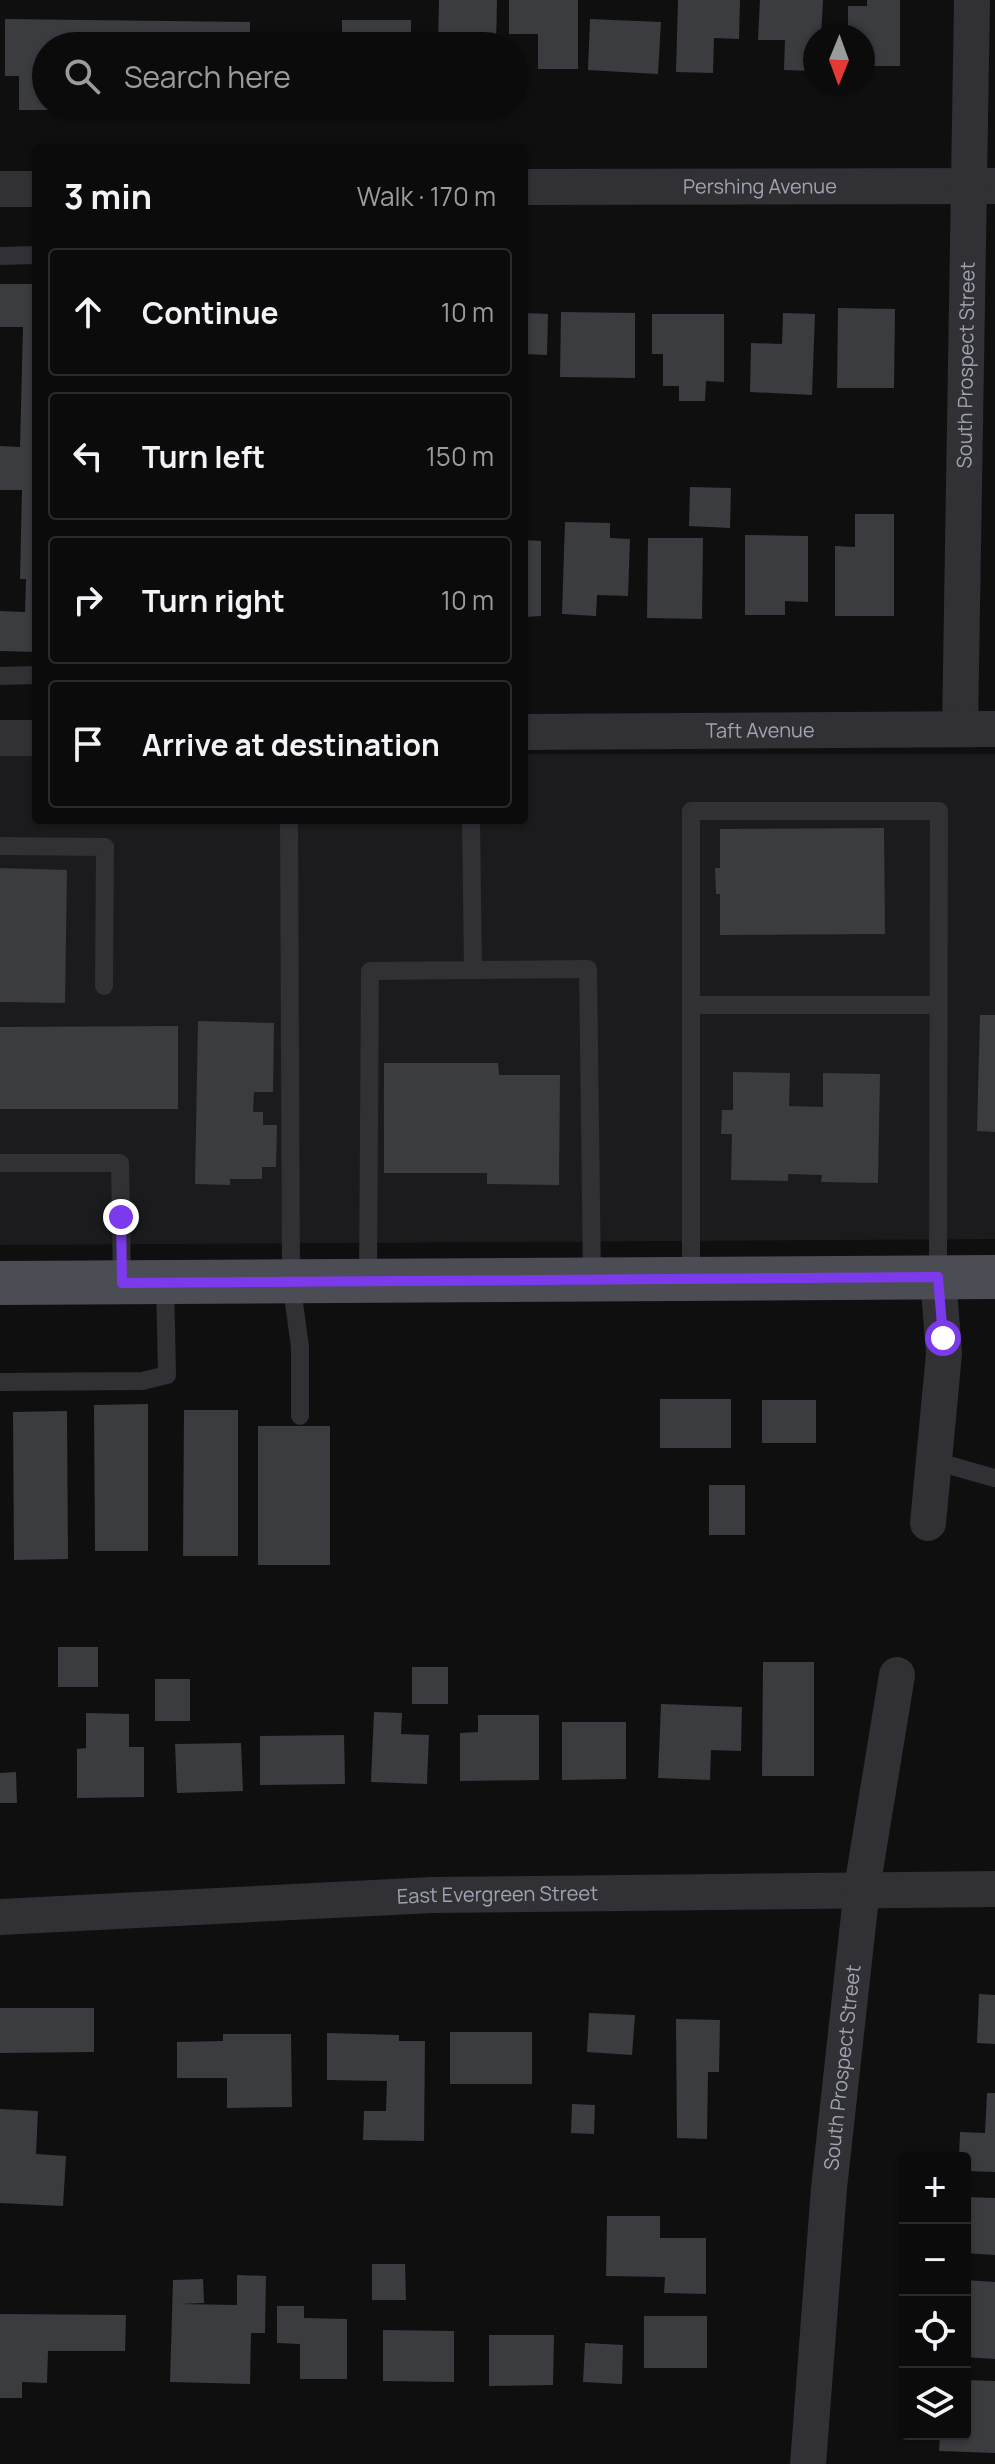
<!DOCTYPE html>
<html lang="en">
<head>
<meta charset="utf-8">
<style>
  body { margin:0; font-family:Manrope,sans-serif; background:#141415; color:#f1f3f6 }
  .controls { position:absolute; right:24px; bottom:24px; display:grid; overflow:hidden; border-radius:8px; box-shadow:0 2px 6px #0004 }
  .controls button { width:72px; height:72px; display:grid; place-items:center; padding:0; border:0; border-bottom:2px solid #2b2b2d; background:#0b0b0c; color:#f1f3f6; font:40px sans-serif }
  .compass { position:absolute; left:803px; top:24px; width:72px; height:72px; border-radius:50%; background:#0b0b0c; box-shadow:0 2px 6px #0004; rotate:181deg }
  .stop { position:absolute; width:24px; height:24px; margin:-18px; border:6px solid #7c3aed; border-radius:50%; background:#fff }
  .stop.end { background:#7c3aed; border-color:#fff; box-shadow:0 2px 8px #0008 }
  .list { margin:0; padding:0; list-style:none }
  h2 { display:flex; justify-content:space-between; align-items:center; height:104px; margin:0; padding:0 32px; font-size:34px }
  h2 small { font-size:26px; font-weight:400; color:#9a9b9d }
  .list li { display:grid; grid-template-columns:52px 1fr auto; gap:24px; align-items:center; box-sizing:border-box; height:128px; margin:0 16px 16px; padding:0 16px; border:2px solid #2b2b2d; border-radius:8px }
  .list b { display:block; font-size:30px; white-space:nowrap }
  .list em { font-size:26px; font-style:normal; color:#9a9b9d }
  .icon { flex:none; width:44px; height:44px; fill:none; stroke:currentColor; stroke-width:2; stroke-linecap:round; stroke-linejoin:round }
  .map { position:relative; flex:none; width:995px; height:2464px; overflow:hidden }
  .search { position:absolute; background:#0b0b0c; box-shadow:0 2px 6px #0004; left:32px; top:32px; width:496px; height:88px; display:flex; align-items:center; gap:20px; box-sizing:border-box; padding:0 28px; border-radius:44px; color:#9a9b9d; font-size:30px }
  .panel { position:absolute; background:#0b0b0c; box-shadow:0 2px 6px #0004; left:32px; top:144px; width:496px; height:680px; border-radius:8px }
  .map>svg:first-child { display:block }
  .built { fill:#1b1b1d }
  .building { fill:#3b3c40 }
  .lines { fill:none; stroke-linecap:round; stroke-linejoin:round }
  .lane { stroke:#303035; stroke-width:18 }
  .street { stroke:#303035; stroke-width:36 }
  .primary { stroke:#4c4d54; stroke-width:44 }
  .route { stroke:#7c3aed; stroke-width:10 }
  .labels { text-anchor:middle; stroke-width:6; stroke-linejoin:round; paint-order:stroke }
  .street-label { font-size:20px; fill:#a0a4b1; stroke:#0a0a0b }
</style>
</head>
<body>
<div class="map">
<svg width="995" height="2464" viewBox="0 0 995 2464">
  <rect width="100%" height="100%" fill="#0f0f10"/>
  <!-- built -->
  <path class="built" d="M524 754H995V1239L0 1245V755H36V820H524Z"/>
  <!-- building -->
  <path class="building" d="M439 0H497L496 46H438Z
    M509 0H578V69H538V34H509Z
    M678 0H740L739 39 714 38 713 73 676 72Z
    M760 0H823L821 36H815V71L784 70 785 40H758Z
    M867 0H900V66H863V36H848V6H867Z
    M5 19 250 22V46H46V106H81V110H19V76H5Z
    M590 19 661 22 658 74 588 70Z
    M342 20H411V46H342Z
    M94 106H159V110L94 109Z
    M0 284H36V652L0 651V611L25 612 26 579H20L22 490H0V446L20 447 23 327H0Z
    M838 308 895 309 894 388H837Z
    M561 312 635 313V378L560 377Z
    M524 313 548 314 547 355 524 354Z
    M783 313 815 314 812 395 750 392 751 343 782 344Z
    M652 314H724V382L706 381 705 401H679V386H663V354H652Z
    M690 487 731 488 730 528 689 526Z
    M855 514H894V616H835V546L855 547Z
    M565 522 610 523V538L630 539 628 596 597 595 596 616 562 614Z
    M745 535 808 536V602L785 601V615H745Z
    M648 538H703L702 619 647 618Z
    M524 540 541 541V616L524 617Z
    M884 828 885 934 720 935V894H716L715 868H720V829Z
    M0 868 67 870 65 1003 0 1002Z
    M980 1015H995V1132L977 1131Z
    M198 1021 274 1023 273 1092H254L253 1112H263V1125H277L276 1167H262V1179H230V1185L195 1184Z
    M178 1026V1109H0V1027Z
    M384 1063H498L499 1075H560L559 1185 487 1184V1173H384Z
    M733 1072 790 1073 789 1106 823 1107V1073L880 1074 878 1183 821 1182 822 1175 788 1174V1181L731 1180 732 1134H721L722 1110H733Z
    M660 1399H731V1448H660Z
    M762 1400H816V1443H762Z
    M148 1404V1551H95L94 1405Z
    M184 1410H238V1556H183Z
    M67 1411 68 1559 14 1560 13 1412Z
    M258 1426H330V1565H258Z
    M709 1485H745V1535H709Z
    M58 1647H98V1687H58Z
    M763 1662H814V1776H762Z
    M412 1667H448V1704H412Z
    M155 1679H190V1721H155Z
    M661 1704 742 1707 741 1751 711 1750 710 1780 658 1778Z
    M374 1712 402 1713 401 1734 429 1735 427 1784 371 1782Z
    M86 1713 129 1714V1747H144V1797L77 1798V1749L86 1748Z
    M478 1715H539V1780L460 1781V1733L478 1732Z
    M562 1722H626V1779L562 1780Z
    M344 1735 345 1784 260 1785V1736Z
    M241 1743 243 1791 177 1793 175 1744Z
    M16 1772 17 1803H0V1773Z
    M979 1994 995 1995V2044L977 2043Z
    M0 2008H94V2052L0 2053Z
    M589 2013 635 2015 632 2055 587 2052Z
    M676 2019 720 2020 719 2072H708L707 2139 677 2138Z
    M450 2032H532V2084H450Z
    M327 2033 399 2035V2041H425L424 2141 363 2140 364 2111H386L387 2081 327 2080Z
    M223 2034H291L292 2107 227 2108V2078H177V2042L223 2041Z
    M987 2093H995V2172L965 2171V2158H959L960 2132 985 2133Z
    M572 2104 595 2105 594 2134 571 2133Z
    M0 2109 38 2111 36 2154 66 2156 63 2206 0 2203Z
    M965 2197 995 2198V2255L965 2253Z
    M607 2216H660V2238H706V2294L664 2293 665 2277 606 2276Z
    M372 2264H405L406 2300H372Z
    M237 2275 266 2276 265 2333H251L250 2384 170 2382 173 2280 203 2279 204 2303 180 2304 237 2305Z
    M965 2280 995 2282V2359L965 2357Z
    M277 2306H304V2318L347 2319V2379H300V2344L277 2343Z
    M0 2314 126 2315 125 2351H48L47 2383 22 2382V2398H0Z
    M644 2316H707V2368H644Z
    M383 2330 454 2331V2382L383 2381Z
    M489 2335H554L553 2385 489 2386Z
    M585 2343 623 2345 622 2384 583 2382Z
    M965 2380 995 2381V2453L939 2451 940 2434H965Z"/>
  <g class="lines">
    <!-- lane -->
    <path class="lane" d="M0 256 36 255
      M0 676 36 675
      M289 820 291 1281 300 1347V1416
      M471 820 473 970 588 969 592 1279
      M0 846 105 847 104 986
      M691 1005H938
      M0 1163H120L122 1283
      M691 1279V811H939L938 1277
      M368 1281 370 971 473 970
      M0 1382 142 1381 167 1375 165 1282
      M934 1461 995 1478"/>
    <!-- street -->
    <g class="street">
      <path id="s1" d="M524 187 995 186"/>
      <path d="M0 189H36"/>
      <path id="s2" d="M960 729 972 0"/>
      <path id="s3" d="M524 732 995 729"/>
      <path d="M0 738H36"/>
      <path d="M928 1523 944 1354 938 1277"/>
      <path id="s4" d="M0 1917 432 1895 995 1889"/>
      <path id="s5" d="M808 2464 829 2188 862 1888 897 1675"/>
    </g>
    <!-- primary -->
    <path class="primary" d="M0 1283 995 1277"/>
  </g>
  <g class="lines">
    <!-- route -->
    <path class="route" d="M121 1217 122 1283 938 1277 943 1338"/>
  </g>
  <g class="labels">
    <!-- street labels -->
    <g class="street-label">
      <text dy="7" stroke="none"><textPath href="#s1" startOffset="236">Pershing Avenue</textPath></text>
      <text dy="7" stroke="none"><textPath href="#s2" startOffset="364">South Prospect Street</textPath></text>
      <text dy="7" stroke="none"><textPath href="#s3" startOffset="236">Taft Avenue</textPath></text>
      <text dy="7" stroke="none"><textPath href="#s4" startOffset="498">East Evergreen Street</textPath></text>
      <text dy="7" stroke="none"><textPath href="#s5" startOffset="398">South Prospect Street</textPath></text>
    </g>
  </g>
</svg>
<div class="controls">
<button>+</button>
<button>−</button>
<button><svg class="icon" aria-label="locate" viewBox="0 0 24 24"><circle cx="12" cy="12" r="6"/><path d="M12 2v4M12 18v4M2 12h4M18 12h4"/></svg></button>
<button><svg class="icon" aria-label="layers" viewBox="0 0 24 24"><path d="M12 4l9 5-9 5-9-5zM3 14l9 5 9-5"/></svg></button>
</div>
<svg class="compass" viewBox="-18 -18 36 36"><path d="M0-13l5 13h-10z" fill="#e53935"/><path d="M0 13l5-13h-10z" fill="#9a9b9d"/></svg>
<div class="stop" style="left:943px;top:1338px"></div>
<div class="stop end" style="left:121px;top:1217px"></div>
<div class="search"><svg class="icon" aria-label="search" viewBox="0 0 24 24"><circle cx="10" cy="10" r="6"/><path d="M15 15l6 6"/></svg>Search here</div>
<section class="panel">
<h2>3 min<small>Walk · 170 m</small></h2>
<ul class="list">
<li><svg class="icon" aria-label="ahead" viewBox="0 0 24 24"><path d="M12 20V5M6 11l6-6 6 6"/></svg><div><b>Continue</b></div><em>10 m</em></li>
<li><svg class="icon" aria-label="left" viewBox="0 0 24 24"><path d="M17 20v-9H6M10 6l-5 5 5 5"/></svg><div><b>Turn left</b></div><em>150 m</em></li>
<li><svg class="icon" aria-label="right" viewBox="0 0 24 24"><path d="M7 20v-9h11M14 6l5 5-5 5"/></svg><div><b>Turn right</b></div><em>10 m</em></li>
<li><svg class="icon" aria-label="arrive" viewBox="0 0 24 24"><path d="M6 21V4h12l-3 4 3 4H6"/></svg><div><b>Arrive at destination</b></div></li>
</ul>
</section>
</div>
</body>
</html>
